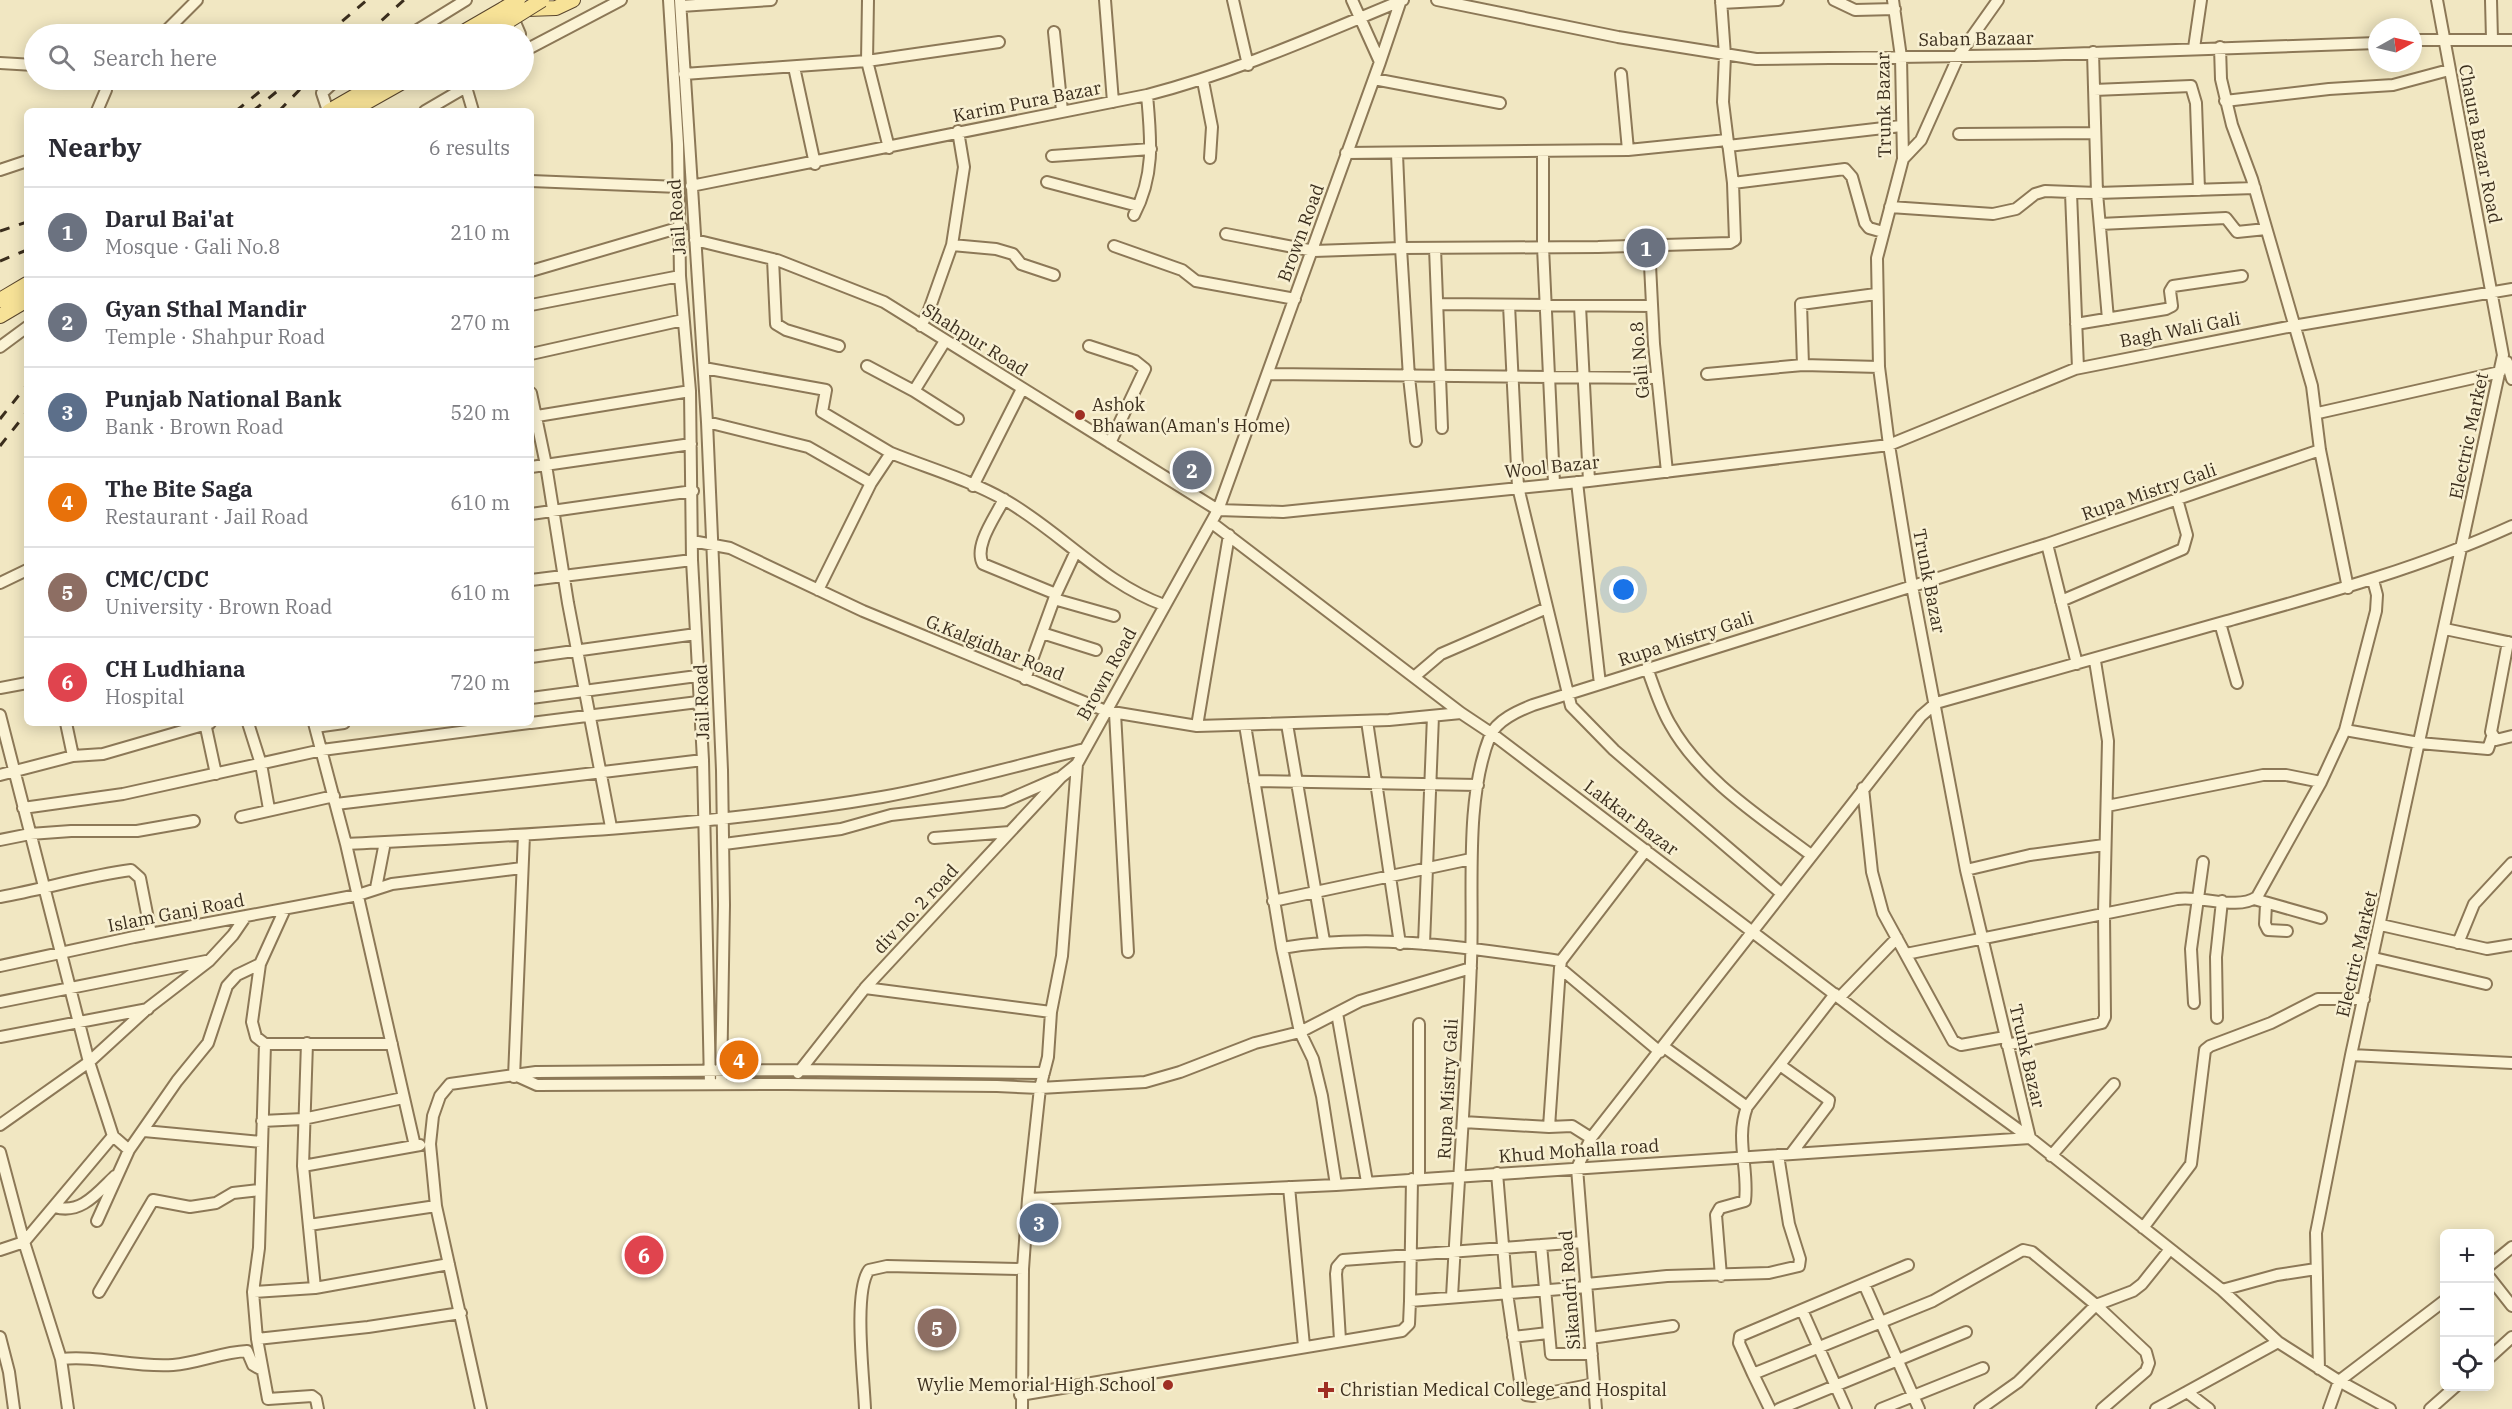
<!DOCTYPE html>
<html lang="en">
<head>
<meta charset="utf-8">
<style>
  body { margin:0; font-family:"IBM Plex Serif",serif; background:#f2f2f3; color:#2b2b33 }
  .controls { position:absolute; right:18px; bottom:18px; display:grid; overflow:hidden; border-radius:9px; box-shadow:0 3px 15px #0003 }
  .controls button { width:54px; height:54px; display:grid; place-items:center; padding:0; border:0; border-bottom:2px solid #e1e1e2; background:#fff; color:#2b2b33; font:30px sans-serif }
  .compass { position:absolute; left:2368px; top:18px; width:54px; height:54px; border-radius:50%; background:#fff; box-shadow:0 3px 15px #0003; rotate:82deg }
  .you { position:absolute; left:1624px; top:590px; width:21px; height:21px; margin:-15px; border:4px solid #fff; border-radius:50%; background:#1a73e8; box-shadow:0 0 0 9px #1a73e833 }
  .badge { display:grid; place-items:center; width:39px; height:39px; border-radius:50%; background:#b45309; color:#fff; font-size:20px; font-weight:700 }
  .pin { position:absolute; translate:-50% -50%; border:3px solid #fff; box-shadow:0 2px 6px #0006 }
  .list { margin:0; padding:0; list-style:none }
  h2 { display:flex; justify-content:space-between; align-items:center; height:78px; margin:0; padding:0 24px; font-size:26px }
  h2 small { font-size:20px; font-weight:400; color:#7c7c81 }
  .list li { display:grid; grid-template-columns:39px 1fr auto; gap:18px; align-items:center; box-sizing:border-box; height:90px; padding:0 24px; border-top:2px solid #e1e1e2 }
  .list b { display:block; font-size:22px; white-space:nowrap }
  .list p { margin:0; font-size:20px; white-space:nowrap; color:#7c7c81 }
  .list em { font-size:20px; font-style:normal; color:#7c7c81 }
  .icon { flex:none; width:33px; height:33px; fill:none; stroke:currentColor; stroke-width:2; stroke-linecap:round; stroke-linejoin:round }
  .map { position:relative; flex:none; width:2512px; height:1409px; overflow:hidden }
  .search { position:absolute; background:#fff; box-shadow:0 3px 15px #0003; left:24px; top:24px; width:510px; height:66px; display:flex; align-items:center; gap:15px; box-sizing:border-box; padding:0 21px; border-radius:33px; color:#7c7c81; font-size:22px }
  .panel { position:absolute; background:#fff; box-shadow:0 3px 15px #0003; left:24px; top:108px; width:510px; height:618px; border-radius:9px }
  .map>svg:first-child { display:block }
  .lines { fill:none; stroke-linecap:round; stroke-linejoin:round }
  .minor-casing { stroke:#8c7857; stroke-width:14 }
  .major-casing { stroke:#59452c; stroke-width:16 }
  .minor { stroke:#fbf3d5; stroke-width:10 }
  .major { stroke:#f7e297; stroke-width:14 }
  .rail { stroke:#3b2e1d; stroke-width:3; stroke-dasharray:10 10; stroke-linecap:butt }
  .major-bridge-casing { stroke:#59452c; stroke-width:16; stroke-linecap:butt }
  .major-bridge { stroke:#f7e297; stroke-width:14 }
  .poi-dot { fill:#9f2e23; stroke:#f8f0d2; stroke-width:2 }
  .labels { text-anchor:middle; stroke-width:5; stroke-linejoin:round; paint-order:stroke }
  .street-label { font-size:18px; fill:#3b2e1d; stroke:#f8f0d2 }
  .poi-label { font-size:18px; fill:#3b2e1d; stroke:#f8f0d2; text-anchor:start }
</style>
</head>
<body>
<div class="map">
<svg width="2512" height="1409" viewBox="0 0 2512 1409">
  <rect width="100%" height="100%" fill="#f1e7c2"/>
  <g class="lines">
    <!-- minor casing -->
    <g class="minor-casing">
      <path id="minor" d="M669 0 678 144 680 276 690 391 692 560 703 760 710 1084
        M680 0 707 422 722 770 724 905 721 1084
        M868 0 867 61 889 148
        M1105 0 1113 102
        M1233 0 1248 65
        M1437 0 1618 37 1756 59 2035 55 2377 43
        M1834 0 1855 10 1895 9
        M1893 0 1901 57 1903 159 1877 258 1879 367 1889 445 1912 586 1966 870 2030 1138
        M2491 0 2492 39
        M1721 3 1778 0
        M681 6 771 0
        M510 11 520 34
        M1054 32 1062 111
        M163 34 197 0
        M411 34 466 0
        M2413 40H2512
        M2220 47 2221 79 2232 125 2252 179 2312 386 2320 450 2348 588
        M2194 48 2201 0
        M524 51 621 0
        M2093 52 2097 193 2108 319
        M1380 62 1401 0
        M0 63 34 65
        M794 67 815 164
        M684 74 867 61 999 42
        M1621 74 1628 150
        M1374 79 1500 103
        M1203 81 1212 127 1210 158
        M466 87 473 111
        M2094 90 2191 86 2196 103 2199 190
        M2225 101 2329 89 2393 85 2449 70
        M97 111 106 90 105 80
        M328 111 322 93 336 80
        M425 111 478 80
        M1959 134 2095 133
        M1728 146 1901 126
        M1543 152V247L1554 483
        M1346 153 1628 150 1727 140
        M1052 156 1151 149
        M1903 159 1921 140 1959 55 1998 0
        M0 170 27 161
        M531 181 679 187
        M1047 182 1138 206
        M1733 183 1845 169 1852 177 1865 223 1869 228 1883 232
        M691 186 1147 95C1236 72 1318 35 1403 0
        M2071 193 2078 368
        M1890 207 1993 214 2016 209 2035 194 2045 191 2097 193 2255 188
        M1134 215C1155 175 1151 139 1147 95
        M2100 224 2226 218 2237 232 2266 229
        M1226 234 1314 251 1401 248 1397 154
        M695 240 777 260 884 302 1218 510 1283 512 1589 481 1889 445 2075 369 2293 326 2512 289
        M952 245 964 167 958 131
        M1649 245 1654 344 1667 472
        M1114 246 1182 270 1196 281 1295 299
        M1435 248 1442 428
        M773 259 776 324 786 330 839 346
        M531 271 681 227
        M1438 304 1652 306
        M531 305 680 276
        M1509 305 1518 487 1571 706 1614 750 1782 894
        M1580 306 1589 481
        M2076 324 2166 309 2172 306 2170 291 2173 286 2242 276
        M921 326 929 310 952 245 996 249 1013 254 1021 264 1054 275
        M945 341 914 391 958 419
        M1089 346 1135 361 1145 369 1110 443
        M0 347 27 327
        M531 354 683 320
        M2507 362 2512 379
        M1803 365 1801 304 1876 294
        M867 366 914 391
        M704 368 826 390 822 412 891 453 871 483
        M1269 374 1657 378
        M1707 374 1803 365 1879 367
        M531 393 546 465 568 603 611 827
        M2318 413 2500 372
        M531 417 690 391
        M707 422 808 447 871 483 818 590
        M1416 441 1409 377 1401 248 1598 247 1730 243 1735 240 1733 183 1723 102 1725 55 1721 0
        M891 453C928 468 970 480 1005 500 1061 532 1103 583 1164 605
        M531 467 691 444
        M1577 482 1600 684
        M973 486 1022 389
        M1004 499C996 516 973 546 983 564L1056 594
        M531 514 693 491
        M1212 523 1461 713 1491 733 1888 1035 2030 1138 2222 1290 2278 1342 2339 1381 2390 1409
        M692 541 730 548 863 611 1106 711 1197 726 1389 720 1461 713
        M2047 544 2077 664
        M531 580 692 560
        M0 583 27 570
        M1054 599 1114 616
        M2061 601 2183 549 2187 535 2177 499
        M2220 623 2237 683
        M2445 629 2512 643
        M1042 633 1096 650
        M2508 642 2491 732 2496 740 2512 736
        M531 657 696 634
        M1647 668C1654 687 1660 707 1670 724 1701 780 1762 818 1811 855
        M1414 677 1441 654 1547 608
        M1025 679 1056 594 1076 551
        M0 688 27 683
        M531 698 697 676
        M1115 713 1128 952
        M0 715 89 1062 113 1136 129 1150 177 1081 208 1043 227 986 237 975 260 964
        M1367 721 1400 944
        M66 723 73 756
        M205 723 216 774
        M248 723 261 764 269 809
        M314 723 346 844
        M531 723 698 702
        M1287 724 1324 941
        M1245 725 1282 948 1300 1032 1313 1059 1322 1096 1336 1185
        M1197 726 1229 535
        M315 727 344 723
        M2345 730 2419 743 2488 749 2492 737
        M0 775 73 756 103 754 210 723
        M1254 781 1478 785
        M1863 788 1872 872 1883 913 1953 1041 1961 1045 2005 1037
        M336 804 703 760
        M2107 806 2263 775H2286L2321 782
        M23 808 123 794 322 750 529 723
        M241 817 334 796
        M934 838 1010 832
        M0 840 30 834 71 831H137L194 821
        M724 844 841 829 891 815 1003 802 1058 778
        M1966 870 2030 855 2104 845
        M376 888 385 842
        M0 897C44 889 86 876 131 870L140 878 151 934
        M2254 899 2321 918
        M1273 901 1471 859
        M2266 904 2265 924 2268 930 2287 931
        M285 909 260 964 252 1022 256 1037 265 1044H392
        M2381 925 2487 949 2512 945
        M2458 943 2474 904 2512 863
        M1424 944 1433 716
        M1282 948C1374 932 1470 948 1561 961
        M1906 954 2177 899C2202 895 2236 911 2257 897L2321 782 2345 730 2376 611 2377 595 2373 580
        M2374 958 2486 984
        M0 966 134 937 358 895 392 884 522 868
        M1560 968 1561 961 1646 850
        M865 988 1051 1012
        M1840 997 1897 938
        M0 1002 206 961
        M2194 1003 2191 949 2203 862
        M1337 1013 1367 1182
        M2217 1018 2216 957 2222 901
        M1419 1024V1178
        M0 1037 148 1009
        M307 1043 303 1166 315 1288 449 1264
        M265 1044 259 1248 253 1292 257 1339 268 1399 312 1396 316 1399 318 1409
        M2007 1045 2102 1023 2105 1017 2104 913 2108 741 2095 661
        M1664 1047 1747 1107
        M2351 1055 2512 1063
        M1780 1065 1829 1100 1828 1105 1791 1154
        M798 1073 865 988 1061 777 1077 764
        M517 1076 537 1085 787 1084 997 1086 1040 1088 1145 1082 1180 1072 1255 1043 1300 1032 1360 1001 1471 968
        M514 1077 524 835
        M262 1121 303 1119 403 1098
        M1463 1122 1549 1127
        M0 1125 89 1062 148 1008 209 961 233 935 246 916
        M144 1131 261 1142
        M1591 1138 1572 1126 1549 1127 1560 968 1660 1052
        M415 1146 346 844C525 835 705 827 882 797 951 785 1018 765 1085 749
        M0 1152 24 1242 61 1359 68 1409
        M2051 1156 2114 1084
        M303 1166 420 1145
        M1497 1173 1507 1293 1521 1388 1526 1395 1533 1396 1594 1384
        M1289 1187 1304 1346
        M1028 1199 1336 1185 2030 1138
        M55 1207C81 1215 98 1192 115 1176
        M97 1221 129 1150
        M309 1225 436 1206
        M2143 1228 2191 1164 2205 1050 2210 1046 2271 1023 2318 999H2364
        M1541 1245 1551 1354H1592
        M0 1250 24 1242 113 1136
        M2490 1265 2512 1247
        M1721 1276 1716 1215 1720 1208 1745 1201C1749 1169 1735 1139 1747 1107L1835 994
        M2490 1278 2512 1306
        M1587 1284 1667 1276 1769 1273 1799 1266 1800 1259 1789 1224 1778 1155
        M1864 1284 1919 1409
        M2222 1290 2277 1275 2316 1269
        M99 1292 153 1200 190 1207 216 1203 233 1193 259 1190
        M253 1292 315 1288
        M1452 1297C1458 1185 1467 1074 1471 962 1474 892 1464 801 1490 736 1497 720 1518 711 1533 705L2047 544 2320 450
        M1410 1301 1412 1179
        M1802 1310 1846 1409
        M0 1337 9 1372 14 1409
        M1513 1337 1548 1333
        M1591 1338 1673 1326
        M257 1339 368 1327 461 1313
        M1340 1340 1336 1274 1337 1267 1343 1260 1582 1242
        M2490 1357 2512 1337
        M61 1359C98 1355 135 1368 173 1365 198 1363 222 1352 247 1351L253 1365 262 1370
        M2319 1369 2316 1233 2351 1055 2503 355 2437 0
        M1753 1374 1739 1343 1740 1336 1908 1265
        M2187 1392 2209 1409
        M1020 1395 1402 1331 1409 1324 1410 1301 1587 1287
        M481 1409 436 1206 430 1144 433 1116 440 1096 450 1084 536 1072 800 1070 1044 1073
        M865 1409C864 1379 853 1292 869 1270L887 1266 1023 1269
        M1022 1409 1023 1269 1028 1199 1040 1088 1048 1057 1051 1012 1062 956 1077 764 1218 510 1380 62 1352 0
        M1596 1409 1577 1168 1591 1138 1921 716 1936 703C2033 676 2130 649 2227 621 2324 594 2420 568 2512 526
        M1770 1409 1753 1374 1933 1301 2023 1250 2032 1252 2096 1305 2146 1352 2149 1363 2146 1371 2102 1409
        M1779 1409 1966 1332
        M1881 1409 1983 1368
        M1980 1409 2018 1382 2096 1305 2133 1291 2142 1284 2170 1249
        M2156 1409 2278 1342
        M2329 1409 2339 1381 2444 1301
        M2430 1409 2456 1386"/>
    </g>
    <!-- major casing -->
    <g class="major-casing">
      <path id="major" d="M527 9 556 8 573 0
        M460 34 505 8
        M484 34 510 20
        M329 111 383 80
        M351 111 406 80
        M0 300 27 284
        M0 316 27 300"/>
    </g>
    <!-- minor -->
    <use href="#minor" class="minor"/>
    <!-- major -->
    <use href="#major" class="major"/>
    <!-- rail -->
    <path class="rail" d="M327 34 367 0
      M367 34 404 0
      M236 111 274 80
      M253 111 291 80
      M279 111 309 80
      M0 231 27 222
      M0 261 27 250
      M0 419 27 385
      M0 446 27 412"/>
    <!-- major-bridge casing -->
    <g class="major-bridge-casing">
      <path id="major-bridge" d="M505 8 518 0
        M510 20 542 0"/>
    </g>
    <!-- major-bridge -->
    <use href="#major-bridge" class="major-bridge"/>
  </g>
  <!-- markers -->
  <g class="poi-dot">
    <circle cx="1080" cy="415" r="6"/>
    <circle cx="1168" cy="1385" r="6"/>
    <path d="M1323 1381h6v6h6v6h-6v6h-6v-6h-6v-6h6z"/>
  </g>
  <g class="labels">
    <!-- street labels -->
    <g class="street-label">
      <text transform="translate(1976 39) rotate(-1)" y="6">Saban Bazaar</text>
      <text transform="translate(1027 102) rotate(-11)" y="6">Karim Pura Bazar</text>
      <text transform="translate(1884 105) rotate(-91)" y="6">Trunk Bazar</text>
      <text transform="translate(2480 144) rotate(79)" y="6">Chaura Bazar Road</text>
      <text transform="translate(677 217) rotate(-94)" y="6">Jail Road</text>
      <text transform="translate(1301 233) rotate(-70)" y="6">Brown Road</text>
      <text transform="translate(2180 330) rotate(-11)" y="6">Bagh Wali Gali</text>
      <text transform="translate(975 340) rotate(32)" y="6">Shahpur Road</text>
      <text transform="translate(1640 360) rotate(-95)" y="6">Gali No.8</text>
      <text transform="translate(2469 436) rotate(-78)" y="6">Electric Market</text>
      <text transform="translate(1552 467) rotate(-6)" y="6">Wool Bazar</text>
      <text transform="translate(2149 492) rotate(-19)" y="6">Rupa Mistry Gali</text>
      <text transform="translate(1929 581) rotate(79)" y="6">Trunk Bazar</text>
      <text transform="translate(1686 639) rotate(-18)" y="6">Rupa Mistry Gali</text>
      <text transform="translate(995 648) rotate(22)" y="6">G.Kalgidhar Road</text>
      <text transform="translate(1107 674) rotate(-61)" y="6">Brown Road</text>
      <text transform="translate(702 702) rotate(-92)" y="6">Jail Road</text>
      <text transform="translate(1631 818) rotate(37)" y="6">Lakkar Bazar</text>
      <text transform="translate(916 909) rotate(-47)" y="6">div no. 2 road</text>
      <text transform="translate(176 913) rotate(-11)" y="6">Islam Ganj Road</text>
      <text transform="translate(2357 954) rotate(-77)" y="6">Electric Market</text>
      <text transform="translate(2027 1056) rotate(77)" y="6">Trunk Bazar</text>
      <text transform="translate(1448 1089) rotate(-87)" y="6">Rupa Mistry Gali</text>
      <text transform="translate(1579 1151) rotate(-4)" y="6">Khud Mohalla road</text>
      <text transform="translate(1570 1290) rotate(-94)" y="6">Sikandri Road</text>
    </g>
    <!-- poi labels -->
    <g class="poi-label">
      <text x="1092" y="411">Ashok<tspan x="1092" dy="21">Bhawan(Aman's Home)</tspan></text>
      <text x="1156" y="1391" text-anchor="end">Wylie Memorial High School</text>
      <text x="1340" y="1396">Christian Medical College and Hospital</text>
    </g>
  </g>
</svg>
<div class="controls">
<button>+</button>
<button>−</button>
<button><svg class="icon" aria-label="locate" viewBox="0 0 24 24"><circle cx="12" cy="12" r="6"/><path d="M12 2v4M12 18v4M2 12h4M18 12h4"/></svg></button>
</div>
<svg class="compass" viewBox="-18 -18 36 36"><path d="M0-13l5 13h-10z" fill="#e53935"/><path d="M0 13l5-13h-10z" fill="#7c7c81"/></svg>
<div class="you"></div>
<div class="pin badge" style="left:1646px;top:248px;background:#6b7280">1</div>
<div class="pin badge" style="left:1192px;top:470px;background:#6b7280">2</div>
<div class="pin badge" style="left:1039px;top:1223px;background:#5c6f8a">3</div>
<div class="pin badge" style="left:739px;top:1060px;background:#e8710a">4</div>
<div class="pin badge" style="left:937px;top:1328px;background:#8d6e63">5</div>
<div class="pin badge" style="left:644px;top:1255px;background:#e0444e">6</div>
<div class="search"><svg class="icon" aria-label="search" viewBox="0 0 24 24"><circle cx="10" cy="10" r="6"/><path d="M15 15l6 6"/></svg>Search here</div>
<section class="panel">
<h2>Nearby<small>6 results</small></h2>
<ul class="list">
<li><span class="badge" style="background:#6b7280">1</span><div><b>Darul Bai'at</b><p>Mosque · Gali No.8</p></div><em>210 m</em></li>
<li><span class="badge" style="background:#6b7280">2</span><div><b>Gyan Sthal Mandir</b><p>Temple · Shahpur Road</p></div><em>270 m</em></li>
<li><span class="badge" style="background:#5c6f8a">3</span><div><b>Punjab National Bank</b><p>Bank · Brown Road</p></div><em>520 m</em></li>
<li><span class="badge" style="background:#e8710a">4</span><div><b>The Bite Saga</b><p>Restaurant · Jail Road</p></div><em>610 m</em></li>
<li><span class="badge" style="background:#8d6e63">5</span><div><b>CMC/CDC</b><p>University · Brown Road</p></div><em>610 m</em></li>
<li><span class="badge" style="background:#e0444e">6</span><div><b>CH Ludhiana</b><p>Hospital</p></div><em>720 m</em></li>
</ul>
</section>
</div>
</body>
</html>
